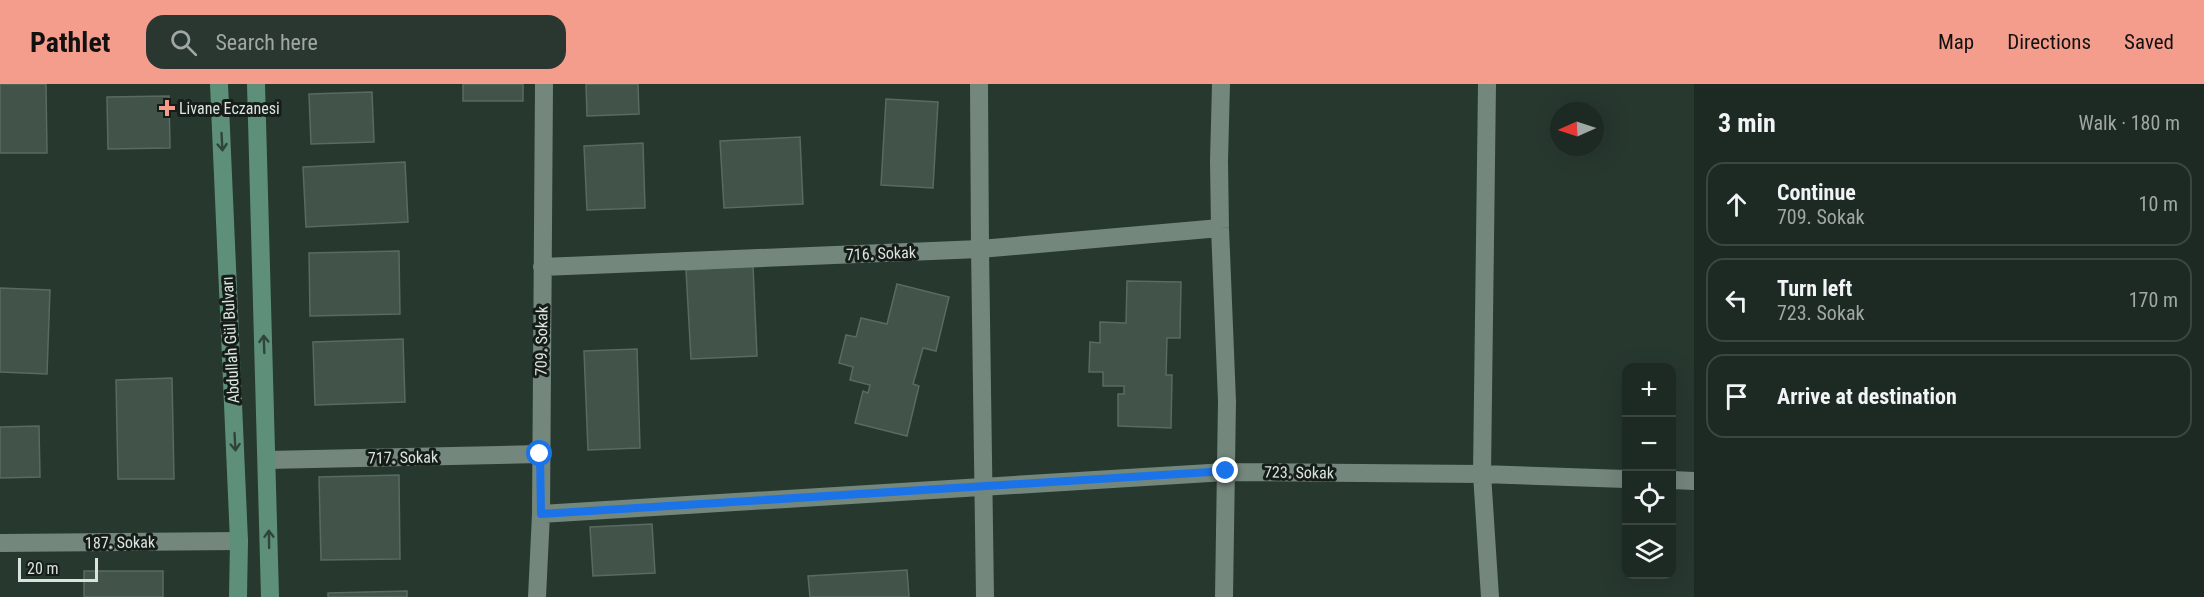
<!DOCTYPE html>
<html lang="en">
<head>
<meta charset="utf-8">
<style>
  body { margin:0; font-family:"Roboto Condensed",sans-serif; background:#2a3630; color:#f1f3f6 }
  .controls { position:absolute; right:18px; bottom:18px; display:grid; overflow:hidden; border-radius:12px; box-shadow:0 6px 24px #0002 }
  .controls button { width:54px; height:54px; display:grid; place-items:center; padding:0; border:0; border-bottom:2px solid #3b4641; background:#1d2a23; color:#f1f3f6; font:30px sans-serif }
  .compass { position:absolute; left:1550px; top:18px; width:54px; height:54px; border-radius:50%; background:#1d2a23; box-shadow:0 6px 24px #0002; rotate:267deg }
  .scale { position:absolute; left:18px; bottom:15px; width:80px; box-sizing:border-box; padding-left:6px; border:3px solid #dae4de; border-top:0; font-size:16px; line-height:21px; white-space:nowrap; color:#dae4de; -webkit-text-stroke:4px #161d19; paint-order:stroke }
  .stop { position:absolute; width:18px; height:18px; margin:-14px; border:4px solid #1a73e8; border-radius:50%; background:#fff }
  .stop.end { background:#1a73e8; border-color:#fff; box-shadow:0 2px 6px #0008 }
  .list { margin:0; padding:0; list-style:none }
  h2 { display:flex; justify-content:space-between; align-items:center; height:78px; margin:0; padding:0 24px; font-size:26px }
  h2 small { font-size:20px; font-weight:400; color:#a0a7a6 }
  .list li { display:grid; grid-template-columns:39px 1fr auto; gap:18px; align-items:center; box-sizing:border-box; height:84px; margin:0 12px 12px; padding:0 12px; border:2px solid #3b4641; border-radius:18px }
  .list b { display:block; font-size:22px; white-space:nowrap }
  .list p { margin:0; font-size:20px; white-space:nowrap; color:#a0a7a6 }
  .list em { font-size:20px; font-style:normal; color:#a0a7a6 }
  .icon { flex:none; width:33px; height:33px; fill:none; stroke:currentColor; stroke-width:2; stroke-linecap:round; stroke-linejoin:round }
  .map { position:relative; flex:none; width:1694px; height:513px; overflow:hidden }
  header { display:flex; align-items:center; gap:36px; box-sizing:border-box; height:84px; padding:0 30px; background:#f49d8d; color:#111 }
  header strong { font-size:28px }
  nav { display:flex; gap:33px; margin-inline-start:auto; font-size:21px }
  .search { width:420px; height:54px; background:#2a3630; display:flex; align-items:center; gap:15px; box-sizing:border-box; padding:0 21px; border-radius:18px; color:#a0a7a6; font-size:22px }
  main { display:flex }
  aside { flex:1; background:#1d2a23 }
  .map>svg:first-child { display:block }
  .building { fill:#425349; stroke:#596b60; stroke-width:1.5 }
  .lines { fill:none; stroke-linecap:round; stroke-linejoin:round }
  .minor { stroke:#74877c; stroke-width:18 }
  .tertiary { stroke:#74877c; stroke-width:18 }
  .secondary { stroke:#5e9079; stroke-width:18 }
  .oneway { stroke:#2f453b }
  .route { stroke:#1a73e8; stroke-width:8 }
  .poi-dot { fill:#f49d8d; stroke:#161d19; stroke-width:2 }
  .labels { text-anchor:middle; stroke-width:6; stroke-linejoin:round; paint-order:stroke }
  .poi-label { font-size:16px; fill:#dae4de; stroke:#161d19; text-anchor:start }
  .street-label { font-size:16px; fill:#dae4de; stroke:#161d19 }
</style>
</head>
<body>
<header>
<strong>Pathlet</strong>
<div class="search"><svg class="icon" aria-label="search" viewBox="0 0 24 24"><circle cx="10" cy="10" r="6"/><path d="M15 15l6 6"/></svg>Search here</div>
<nav><a>Map</a><a>Directions</a><a>Saved</a></nav>
</header>
<main>
<div class="map">
<svg width="1694" height="513" viewBox="0 0 1694 513">
  <rect width="100%" height="100%" fill="#27382f"/>
  <!-- building -->
  <path class="building" d="M0 0H46L47 69H0Z
    M463 0H523V17H463Z
    M586 0H638L639 30 587 32Z
    M372 8 374 58 311 60 309 10Z
    M169 12 170 64 108 65 107 13Z
    M886 15 938 18 933 104 881 101Z
    M800 53 803 120 724 124 720 57Z
    M643 59 645 124 587 126 584 62Z
    M405 78 408 138 306 143 303 83Z
    M399 167 400 230 310 232 309 169Z
    M753 182 757 272 691 275 686 186Z
    M1127 197 1181 198 1180 254H1167L1166 291H1172L1171 344 1118 342V310H1124V302H1103V288H1089L1090 258 1100 259V238L1126 239Z
    M897 200 949 213 936 267 923 264 913 300 919 302 907 352 855 339 863 307 868 309 870 301 850 296 853 283 839 279 846 251 856 253 861 234 887 240Z
    M0 204 50 206 47 290 0 288Z
    M403 255 405 318 315 321 313 258Z
    M637 265 640 364 588 366 584 267Z
    M172 294 174 395H118L116 296Z
    M39 342 40 393 0 394V343Z
    M399 391 400 475 321 476 319 393Z
    M652 440 655 489 593 492 590 443Z
    M907 486 909 513H810L808 492Z
    M84 487H163V513H84Z
    M407 507V513H328V509Z"/>
  <g class="lines">
    <!-- minor -->
    <path class="minor" d="M1221 0 1219 77 1220 144 1227 317 1224 513
      M1487 0 1482 390 1490 513
      M542 183 980 165 1220 144
      M267 376 540 370
      M1672 396 1694 397
      M541 430 1226 388 1482 390 1626 395
      M0 459 239 457
      M537 513 541 430 544 0"/>
    <!-- tertiary -->
    <path class="tertiary" d="M979 0 980 165 985 513"/>
    <!-- secondary -->
    <path class="secondary" d="M219 0 239 457 238 513
      M256 0 270 513"/>
  </g>
  <!-- one-way arrows -->
  <defs><path id="oneway-shaft" d="M-6 0H5M1.5-3L5.5 0L1.5 3" fill="none" stroke-width="1.6" stroke-linecap="round" stroke-linejoin="round" transform="scale(1.5)"/></defs>
  <g class="oneway">
    <use href="#oneway-shaft" transform="translate(222 58) rotate(87)"/>
    <use href="#oneway-shaft" transform="translate(264 260) rotate(-92)"/>
    <use href="#oneway-shaft" transform="translate(235 358) rotate(87)"/>
    <use href="#oneway-shaft" transform="translate(269 455) rotate(-91)"/>
  </g>
  <g class="lines">
    <!-- route -->
    <path class="route" d="M540 370 541 430 1226 387"/>
  </g>
  <!-- markers -->
  <path class="poi-dot" d="M164 15h6v6h6v6h-6v6h-6v-6h-6v-6h6z"/>
  <g class="labels">
    <!-- poi labels -->
    <g class="poi-label">
      <text x="179" y="30">Livane Eczanesi</text>
    </g>
    <!-- street labels -->
    <g class="street-label">
      <text transform="translate(881 169) rotate(-2)" y="6">716. Sokak</text>
      <text transform="translate(230 256) rotate(-93)" y="6">Abdullah Gül Bulvarı</text>
      <text transform="translate(541 257) rotate(-89)" y="6">709. Sokak</text>
      <text transform="translate(403 373) rotate(-1)" y="6">717. Sokak</text>
      <text transform="translate(1299 388) rotate(1)" y="6">723. Sokak</text>
      <text transform="translate(120 458) rotate(-1)" y="6">187. Sokak</text>
    </g>
  </g>
</svg>
<div class="controls">
<button>+</button>
<button>−</button>
<button><svg class="icon" aria-label="locate" viewBox="0 0 24 24"><circle cx="12" cy="12" r="6"/><path d="M12 2v4M12 18v4M2 12h4M18 12h4"/></svg></button>
<button><svg class="icon" aria-label="layers" viewBox="0 0 24 24"><path d="M12 4l9 5-9 5-9-5zM3 14l9 5 9-5"/></svg></button>
</div>
<svg class="compass" viewBox="-18 -18 36 36"><path d="M0-13l5 13h-10z" fill="#e53935"/><path d="M0 13l5-13h-10z" fill="#a0a7a6"/></svg>
<div class="scale">20 m</div>
<div class="stop" style="left:540px;top:370px"></div>
<div class="stop end" style="left:1226px;top:387px"></div>
</div>
<aside>
<h2>3 min<small>Walk · 180 m</small></h2>
<ul class="list">
<li><svg class="icon" aria-label="ahead" viewBox="0 0 24 24"><path d="M12 20V5M6 11l6-6 6 6"/></svg><div><b>Continue</b><p>709. Sokak</p></div><em>10 m</em></li>
<li><svg class="icon" aria-label="left" viewBox="0 0 24 24"><path d="M17 20v-9H6M10 6l-5 5 5 5"/></svg><div><b>Turn left</b><p>723. Sokak</p></div><em>170 m</em></li>
<li><svg class="icon" aria-label="arrive" viewBox="0 0 24 24"><path d="M6 21V4h12l-3 4 3 4H6"/></svg><div><b>Arrive at destination</b></div></li>
</ul>
</aside>
</main>
</body>
</html>
